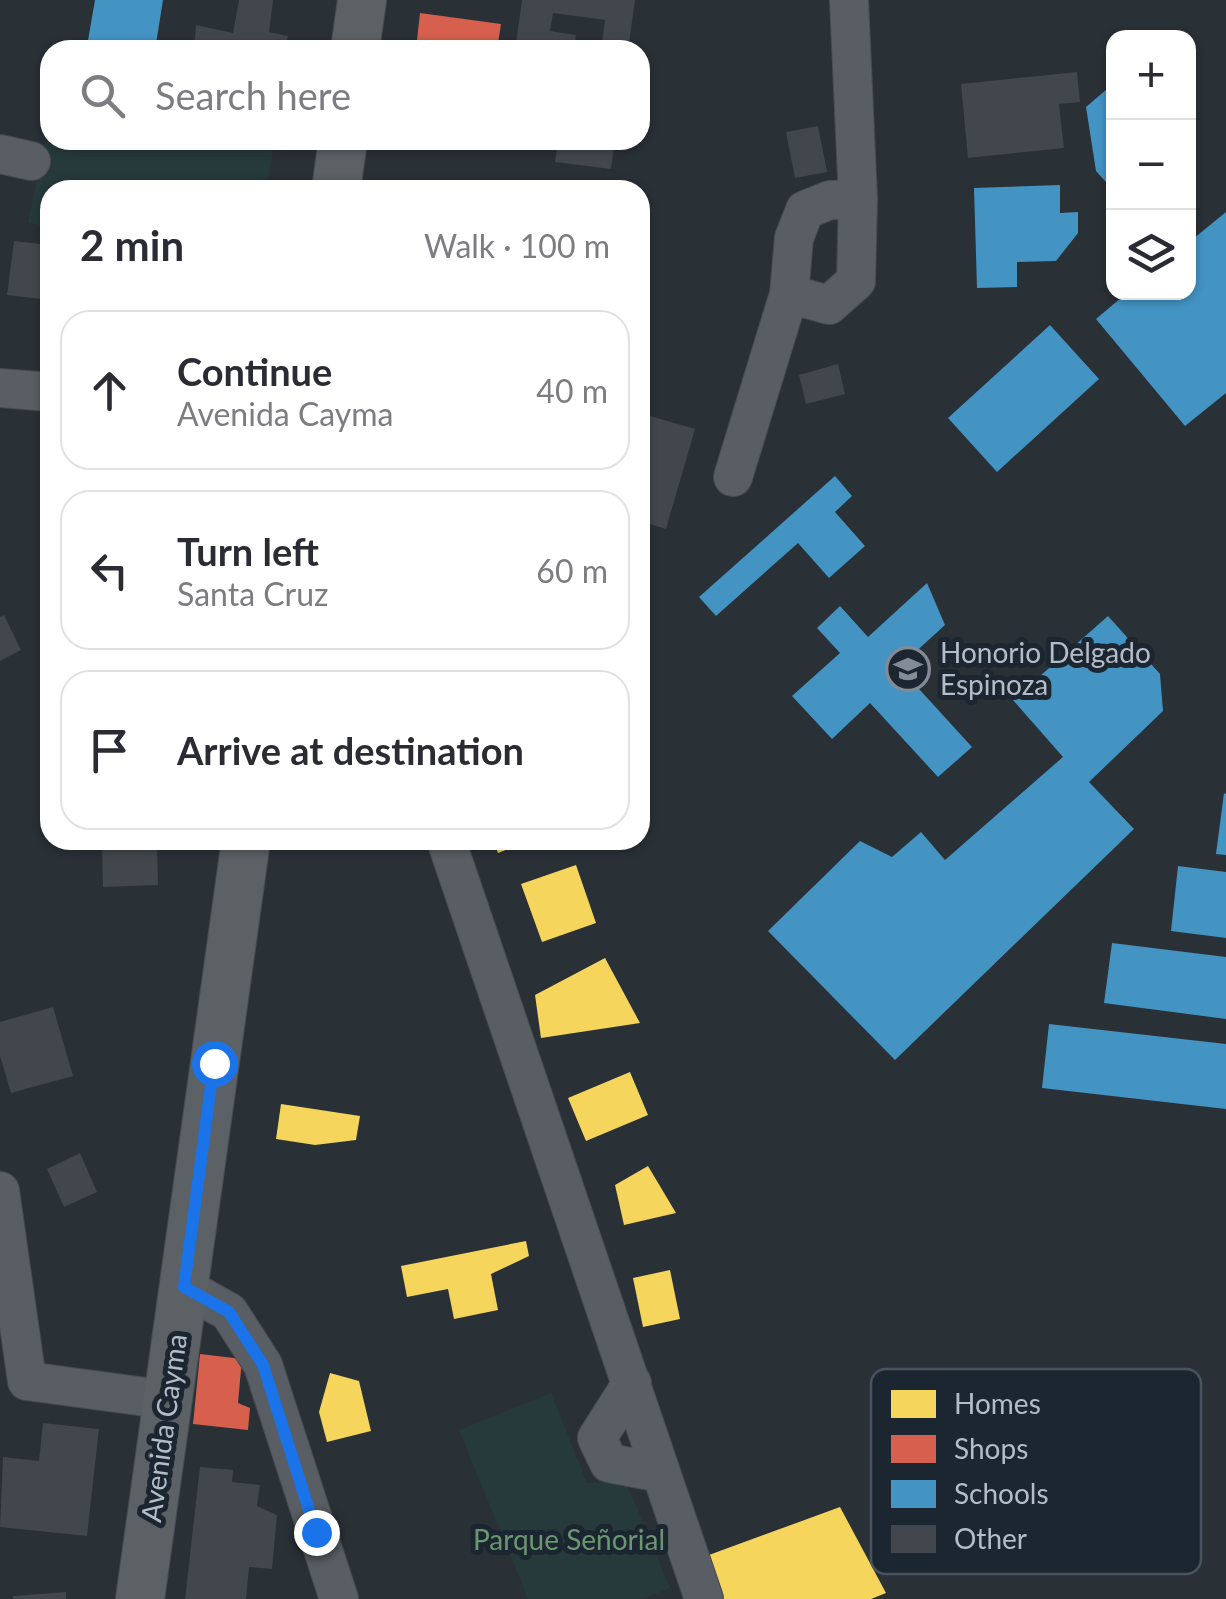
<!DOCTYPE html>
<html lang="en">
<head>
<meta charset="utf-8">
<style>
  body { margin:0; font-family:Lato,sans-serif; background:#f7f7f7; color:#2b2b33 }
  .controls { position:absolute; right:30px; top:30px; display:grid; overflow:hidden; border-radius:20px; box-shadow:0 2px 8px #0004 }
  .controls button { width:90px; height:90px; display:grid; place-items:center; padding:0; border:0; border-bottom:2px solid #e1e1e2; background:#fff; color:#2b2b33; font:50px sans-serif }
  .stop { position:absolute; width:30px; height:30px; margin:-22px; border:8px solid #1a73e8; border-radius:50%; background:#fff }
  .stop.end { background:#1a73e8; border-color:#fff; box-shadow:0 2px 10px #0008 }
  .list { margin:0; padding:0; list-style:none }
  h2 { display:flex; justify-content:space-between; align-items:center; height:130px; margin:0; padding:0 40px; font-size:42px }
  h2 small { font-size:32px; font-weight:400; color:#7c7c81 }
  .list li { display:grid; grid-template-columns:65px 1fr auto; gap:30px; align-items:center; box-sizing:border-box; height:160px; margin:0 20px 20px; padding:0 20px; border:2px solid #e1e1e2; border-radius:30px }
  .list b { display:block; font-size:38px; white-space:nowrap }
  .list p { margin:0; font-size:32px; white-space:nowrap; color:#7c7c81 }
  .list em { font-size:32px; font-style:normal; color:#7c7c81 }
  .icon { flex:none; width:55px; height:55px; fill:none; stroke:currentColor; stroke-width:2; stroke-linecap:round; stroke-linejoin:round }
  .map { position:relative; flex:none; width:1226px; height:1599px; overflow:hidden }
  .search { position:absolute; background:#fff; box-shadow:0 2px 8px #0004; left:40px; top:40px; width:610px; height:110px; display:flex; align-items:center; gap:25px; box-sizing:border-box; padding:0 35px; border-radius:30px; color:#7c7c81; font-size:38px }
  .panel { position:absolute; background:#fff; box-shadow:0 2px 8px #0004; left:40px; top:180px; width:610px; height:670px; border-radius:30px }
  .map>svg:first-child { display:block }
  .green { fill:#263a3b }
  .homes { fill:#f6d55c }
  .shops { fill:#d6604d }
  .schools { fill:#4393c3 }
  .building { fill:#41474c }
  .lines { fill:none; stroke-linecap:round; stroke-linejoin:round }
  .minor-casing { stroke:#474c50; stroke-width:40 }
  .major-casing { stroke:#474c52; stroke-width:50 }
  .minor { stroke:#585e63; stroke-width:38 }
  .major { stroke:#5b6165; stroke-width:48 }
  .route { stroke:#1a73e8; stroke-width:12 }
  .labels { text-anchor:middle; stroke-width:10; stroke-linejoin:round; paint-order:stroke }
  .poi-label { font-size:28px; fill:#b3bcc7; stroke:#1c2630; text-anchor:start }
  .street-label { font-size:28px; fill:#b3bcc7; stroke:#1c2630 }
  .park-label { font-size:28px; fill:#6a9771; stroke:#1c2630 }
  .key { fill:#1c2630; stroke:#49535d; stroke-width:2.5 }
  .key-label { font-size:28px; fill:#b3bcc7 }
</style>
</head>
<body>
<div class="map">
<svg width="1226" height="1599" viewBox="0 0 1226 1599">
  <rect width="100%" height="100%" fill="#293036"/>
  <!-- green -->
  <path class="green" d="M50 113V140H275L266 190H50V227L28 223Z
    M551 1393 587 1483 626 1482 670 1588 643 1599H528L459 1430Z"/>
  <!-- homes -->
  <path class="homes" d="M493 840H531L498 853Z
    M576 865 596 923 542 942 521 884Z
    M605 958 640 1023 541 1038 535 995Z
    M630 1072 648 1115 586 1141 568 1098Z
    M281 1104 360 1116 356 1140 315 1145 276 1139Z
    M648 1166 676 1213 624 1225 615 1185Z
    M526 1241 529 1256 491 1274 498 1310 454 1319 448 1289 407 1297 401 1266Z
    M670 1270 680 1319 643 1327 633 1278Z
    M330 1373 359 1381 371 1431 327 1442 319 1412Z
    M840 1507 886 1593 871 1599H710L698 1559Z"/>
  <!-- shops -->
  <path class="shops" d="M420 13 501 24 497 50 417 40Z
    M200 1354 242 1359 238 1403 250 1408 248 1430 193 1424Z"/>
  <!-- schools -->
  <path class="schools" d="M95 0H163L155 50 87 46Z
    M1114 83V191L1096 171 1086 107Z
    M1060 185V213L1078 212V233L1056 261 1017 262V287L977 288 974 188Z
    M1226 212V393L1185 426 1096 319 1128 292H1188V243Z
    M1050 325 1099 379 997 472 948 418Z
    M835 476 852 496 835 512 865 546 829 578 798 543 716 616 699 597Z
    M927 583 945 625 899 667 972 747 938 777 870 703 832 739 792 696 840 653 817 628 840 606 868 637Z
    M1108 616 1160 674 1163 711 1089 782 1134 829 895 1060 768 931 860 841 892 857 921 832 945 860 1063 757 1013 700Z
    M1224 793 1226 794V855L1216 854Z
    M1178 866 1226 872V938L1171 931Z
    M1112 943 1226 957V1019L1104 1003Z
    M1049 1024 1226 1044V1109L1042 1088Z"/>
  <!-- building -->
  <path class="building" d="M239 0H273L269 32 288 36 284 50H194L196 25 233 33Z
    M522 0H635L628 50H601L605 20 553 13 550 31 576 35 574 50H515Z
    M1077 72 1080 102 1059 104 1064 148 968 158 961 84Z
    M818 126 827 172 795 178 786 132Z
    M558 140H615L611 169 555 162Z
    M14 241 50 245V300L7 295Z
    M838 364 845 394 806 404 799 375Z
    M640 413 695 429 666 529 640 521Z
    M4 615 21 650 0 661V617Z
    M157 844 158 885 103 887 102 845Z
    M53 1007 73 1076 11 1093 0 1056V1022Z
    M80 1153 97 1192 64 1207 47 1169Z
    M43 1423 99 1429 87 1536 0 1527 3 1457 39 1461Z
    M200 1467 233 1470 232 1482 260 1485 257 1506 277 1515 272 1569 249 1567 246 1599H185Z
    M66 1592V1599H13V1596Z"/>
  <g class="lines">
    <!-- minor casing -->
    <g class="minor-casing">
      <path id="minor" d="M0 154 31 161
        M789 294 829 305 856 281 858 199 849 0
        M0 388 50 392
        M733 477 789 294 794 238 805 210 830 200 858 199
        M446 840 704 1599
        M0 1191 27 1381 168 1400
        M184 1287 229 1312 263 1365 339 1599
        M632 1383 597 1438 609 1463 661 1473"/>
    </g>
    <!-- major casing -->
    <g class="major-casing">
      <path id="major" d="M355 50 362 0
        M336 190 343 140
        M140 1599 246 840"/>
    </g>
    <!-- minor -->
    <use href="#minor" class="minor"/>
    <!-- major -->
    <use href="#major" class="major"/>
  </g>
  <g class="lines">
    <!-- route -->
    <path class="route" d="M214 1063 184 1287 229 1312 263 1365 316 1532"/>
  </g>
  <!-- icons -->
  <defs>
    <g id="university-ring" transform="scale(2.25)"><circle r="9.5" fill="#1c2630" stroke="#838b94" stroke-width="1.5"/><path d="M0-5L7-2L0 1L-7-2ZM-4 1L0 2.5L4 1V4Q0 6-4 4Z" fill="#838b94"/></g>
  </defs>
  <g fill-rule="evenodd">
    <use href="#university-ring" x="908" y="669"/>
  </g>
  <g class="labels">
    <!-- poi labels -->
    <g class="poi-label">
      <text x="940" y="663">Honorio Delgado<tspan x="940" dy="32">Espinoza</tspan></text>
    </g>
    <!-- street labels -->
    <g class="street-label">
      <text transform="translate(164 1428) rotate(-82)" y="10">Avenida Cayma</text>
    </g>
    <!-- park labels -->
    <g class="park-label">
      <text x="569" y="1550">Parque Señorial</text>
    </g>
  </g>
  <!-- legend -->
  <rect x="871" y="1369" width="330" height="205" rx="15" class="key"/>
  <rect x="891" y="1390" width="45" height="28" fill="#f6d55c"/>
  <rect x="891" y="1435" width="45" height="28" fill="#d6604d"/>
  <rect x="891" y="1480" width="45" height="28" fill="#4393c3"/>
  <rect x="891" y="1525" width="45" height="28" fill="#41474c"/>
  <g class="key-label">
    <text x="954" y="1414">Homes</text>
    <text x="954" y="1459">Shops</text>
    <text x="954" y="1504">Schools</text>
    <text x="954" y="1549">Other</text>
  </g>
</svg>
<div class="controls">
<button>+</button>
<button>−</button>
<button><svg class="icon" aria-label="layers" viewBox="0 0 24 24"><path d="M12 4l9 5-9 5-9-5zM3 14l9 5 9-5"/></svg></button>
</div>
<div class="stop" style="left:214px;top:1063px"></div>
<div class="stop end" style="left:316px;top:1532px"></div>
<div class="search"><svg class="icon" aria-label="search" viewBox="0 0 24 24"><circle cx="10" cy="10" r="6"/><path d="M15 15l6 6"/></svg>Search here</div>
<section class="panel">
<h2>2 min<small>Walk · 100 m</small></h2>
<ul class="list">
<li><svg class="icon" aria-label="ahead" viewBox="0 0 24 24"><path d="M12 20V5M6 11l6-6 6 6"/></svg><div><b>Continue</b><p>Avenida Cayma</p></div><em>40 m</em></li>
<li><svg class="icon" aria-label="left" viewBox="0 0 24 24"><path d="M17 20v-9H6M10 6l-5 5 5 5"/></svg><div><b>Turn left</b><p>Santa Cruz</p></div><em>60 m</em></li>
<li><svg class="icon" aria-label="arrive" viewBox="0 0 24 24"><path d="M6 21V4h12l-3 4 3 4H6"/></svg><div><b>Arrive at destination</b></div></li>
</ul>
</section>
</div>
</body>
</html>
